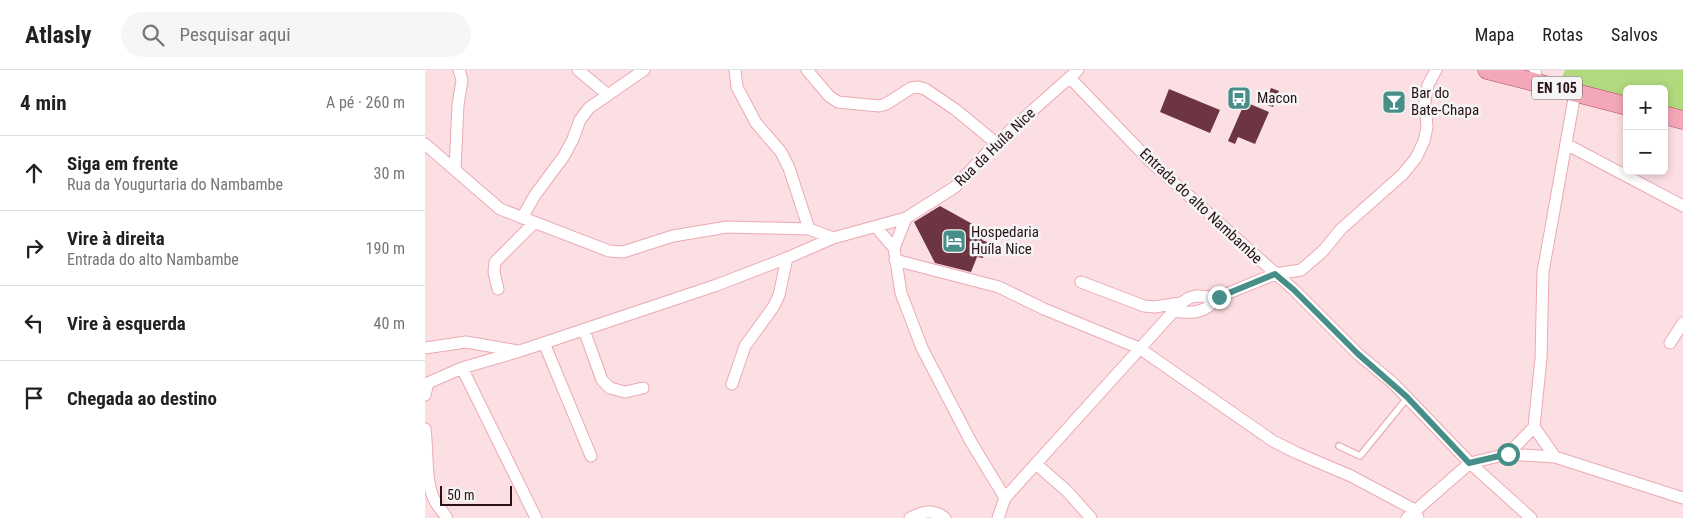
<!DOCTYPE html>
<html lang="pt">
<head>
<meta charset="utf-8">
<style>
  body { margin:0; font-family:"Roboto Condensed",sans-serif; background:#f6f6f6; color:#222 }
  .controls { position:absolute; right:15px; top:15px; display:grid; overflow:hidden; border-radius:8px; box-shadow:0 2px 8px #0003 }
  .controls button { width:45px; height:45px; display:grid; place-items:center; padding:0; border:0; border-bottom:1px solid #e0e0e0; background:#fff; color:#222; font:25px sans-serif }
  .scale { position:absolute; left:15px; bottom:12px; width:72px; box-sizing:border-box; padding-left:5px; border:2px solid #2a1217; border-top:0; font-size:14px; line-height:18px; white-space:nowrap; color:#2a1217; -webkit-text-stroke:4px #f5f5f5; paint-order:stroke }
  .stop { position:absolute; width:15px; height:15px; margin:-11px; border:4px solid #478e88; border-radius:50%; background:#fff }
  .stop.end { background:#478e88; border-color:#fff; box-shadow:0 1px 5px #0008 }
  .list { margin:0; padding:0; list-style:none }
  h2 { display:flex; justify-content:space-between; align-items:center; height:65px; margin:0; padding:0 20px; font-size:21px }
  h2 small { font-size:16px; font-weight:400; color:#767676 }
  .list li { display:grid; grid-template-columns:32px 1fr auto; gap:15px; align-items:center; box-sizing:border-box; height:75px; padding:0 20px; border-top:1px solid #e0e0e0 }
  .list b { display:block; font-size:19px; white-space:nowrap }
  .list p { margin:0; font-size:16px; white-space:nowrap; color:#767676 }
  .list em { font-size:16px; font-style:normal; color:#767676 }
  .icon { flex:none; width:28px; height:28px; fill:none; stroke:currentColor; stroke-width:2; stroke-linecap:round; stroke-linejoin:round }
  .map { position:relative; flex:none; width:1258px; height:448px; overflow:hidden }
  header { display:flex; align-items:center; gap:30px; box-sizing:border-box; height:70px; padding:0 25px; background:#fff; border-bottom:1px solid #e0e0e0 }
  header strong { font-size:24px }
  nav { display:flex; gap:28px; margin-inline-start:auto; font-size:18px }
  .search { width:350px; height:45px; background:#f6f6f6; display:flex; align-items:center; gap:12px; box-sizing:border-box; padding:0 18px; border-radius:28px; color:#767676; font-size:19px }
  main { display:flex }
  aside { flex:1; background:#fff }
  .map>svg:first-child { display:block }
  .green { fill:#b1d97e }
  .building { fill:#6d3541 }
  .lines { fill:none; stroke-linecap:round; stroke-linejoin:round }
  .service-casing { stroke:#eba9b4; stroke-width:8 }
  .minor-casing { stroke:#eba9b4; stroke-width:13 }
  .primary-casing { stroke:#a94c61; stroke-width:19 }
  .service { stroke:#fff; stroke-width:5.5 }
  .minor { stroke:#fff; stroke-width:11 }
  .primary { stroke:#f4a7b8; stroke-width:18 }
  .route { stroke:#478e88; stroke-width:6 }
  .labels { text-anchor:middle; stroke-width:5; stroke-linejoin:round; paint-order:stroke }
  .shield { fill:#f5f5f5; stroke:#67565a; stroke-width:1 }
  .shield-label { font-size:14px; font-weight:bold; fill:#2a1217 }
  .poi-label { font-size:15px; fill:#2a1217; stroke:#f5f5f5; text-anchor:start }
  .street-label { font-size:15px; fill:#2a1217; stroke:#f5f5f5 }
</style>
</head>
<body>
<header>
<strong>Atlasly</strong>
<div class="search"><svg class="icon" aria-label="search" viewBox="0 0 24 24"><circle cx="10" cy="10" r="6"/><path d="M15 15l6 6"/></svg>Pesquisar aqui</div>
<nav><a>Mapa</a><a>Rotas</a><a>Salvos</a></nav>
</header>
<main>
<aside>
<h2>4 min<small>A pé · 260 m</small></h2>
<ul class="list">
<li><svg class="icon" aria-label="ahead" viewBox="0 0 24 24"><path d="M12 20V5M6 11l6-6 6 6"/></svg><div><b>Siga em frente</b><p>Rua da Yougurtaria do Nambambe</p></div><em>30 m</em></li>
<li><svg class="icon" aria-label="right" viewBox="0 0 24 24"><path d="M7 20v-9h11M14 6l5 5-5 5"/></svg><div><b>Vire à direita</b><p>Entrada do alto Nambambe</p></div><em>190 m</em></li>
<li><svg class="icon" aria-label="left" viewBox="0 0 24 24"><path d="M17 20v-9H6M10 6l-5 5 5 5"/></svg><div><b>Vire à esquerda</b></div><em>40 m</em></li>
<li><svg class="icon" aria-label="arrive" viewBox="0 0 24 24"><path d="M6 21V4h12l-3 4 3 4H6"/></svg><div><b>Chegada ao destino</b></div></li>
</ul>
</aside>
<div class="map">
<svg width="1258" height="448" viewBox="0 0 1258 448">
  <rect width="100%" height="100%" fill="#fcdfe3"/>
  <!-- green -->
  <path class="green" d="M1140 0H1258V43L1239 38V19H1202V29L1135 12Z"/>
  <!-- building -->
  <path class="building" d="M846 18 854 21 848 37 840 34Z
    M744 19 795 40 785 63 735 42Z
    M820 32 844 42 830 74 813 67 810 74 803 71Z
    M515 136 560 161 557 170 562 172 558 188 552 187 546 202 510 193 489 152Z"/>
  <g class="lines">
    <!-- service casing -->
    <g class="service-casing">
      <path id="service" d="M914 376 935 386 983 327"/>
    </g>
    <!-- minor casing -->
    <g class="minor-casing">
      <path id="minor" d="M153 0 182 24
        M310 0 312 17 331 53 356 82 364 98 384 159
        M382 0 404 26 413 32 454 36 461 34 486 18 493 17 500 19 531 40 571 73
        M1110 0 1112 13
        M645 8 725 91 869 220 933 284 968 313 1045 393 1106 448
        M0 74 75 139 184 181 198 182 248 166 302 157 384 159 408 168
        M1141 74 1258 136
        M30 100 33 35 37 10 34 0
        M97 148 110 125 139 86 148 69 155 50 164 38 219 0
        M481 148 469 178 476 223 497 278 546 372 580 428
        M451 157 469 178
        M470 190 574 217 619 239 714 278 848 371 872 383 926 406 990 440 993 448
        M656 212 719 236 729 237 756 233
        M73 219 69 202 70 192 109 153
        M749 241C769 244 780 243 794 227
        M159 260 177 310 185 318 200 322 218 318
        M119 273 166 386
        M1245 273 1258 253
        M0 278 41 272 93 281
        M37 298 111 448
        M307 314 320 276 349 236 354 225 362 188
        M0 325 3 313 37 298 95 281 292 215 362 188 408 168 481 148 530 117 571 73 653 0
        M1109 357 1130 387
        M0 359C3 379 0 412 9 429 12 436 18 442 22 448
        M1083 384 1109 357 1116 288 1118 202 1150 23
        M611 394 642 421 666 448
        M485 448C497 442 508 438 520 448
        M573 448 580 428 756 233 764 228 771 226 794 227 850 204 876 200 898 181 916 159 977 105 991 88 999 71 1002 57 1000 31 1003 15 1011 0
        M982 448 1045 393 1083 384 1130 387 1258 428"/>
    </g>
    <!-- primary casing -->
    <g class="primary-casing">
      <path id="primary" d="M1062 0 1202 36
        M1239 45 1258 50"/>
    </g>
    <!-- service -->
    <use href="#service" class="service"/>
    <!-- minor -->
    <use href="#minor" class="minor"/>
    <!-- primary -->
    <use href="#primary" class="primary"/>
  </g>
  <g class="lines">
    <!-- route -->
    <path class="route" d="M794 227 850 204 869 220 933 284 982 327 1044 393 1083 384"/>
  </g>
  <!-- icons -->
  <defs>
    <g id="bus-square" transform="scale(1.25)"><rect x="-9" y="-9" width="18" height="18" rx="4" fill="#478e88" stroke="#f5f5f5"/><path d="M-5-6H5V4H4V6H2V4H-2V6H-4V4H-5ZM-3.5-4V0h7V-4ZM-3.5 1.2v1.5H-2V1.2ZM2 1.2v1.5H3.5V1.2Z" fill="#fff"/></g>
    <g id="bar-square" transform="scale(1.25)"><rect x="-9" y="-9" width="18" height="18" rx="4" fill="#478e88" stroke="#f5f5f5"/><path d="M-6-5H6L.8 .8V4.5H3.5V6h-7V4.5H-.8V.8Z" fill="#fff"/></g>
    <g id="hotel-square" transform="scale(1.25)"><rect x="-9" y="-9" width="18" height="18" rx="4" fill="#478e88" stroke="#f5f5f5"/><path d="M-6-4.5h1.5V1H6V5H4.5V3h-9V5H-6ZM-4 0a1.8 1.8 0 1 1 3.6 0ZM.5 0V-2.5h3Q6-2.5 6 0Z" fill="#fff"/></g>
  </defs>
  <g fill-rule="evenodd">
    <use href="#bus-square" x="814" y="28"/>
    <use href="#bar-square" x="969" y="32"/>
    <use href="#hotel-square" x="529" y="171"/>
  </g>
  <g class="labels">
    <!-- shield labels -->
    <rect class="shield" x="1107" y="6.5" width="50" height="23" rx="4"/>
    <g class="shield-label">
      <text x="1132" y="23">EN 105</text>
    </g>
    <!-- poi labels -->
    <g class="poi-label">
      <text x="986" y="28">Bar do<tspan x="986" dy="17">Bate-Chapa</tspan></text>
      <text x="832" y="33">Macon</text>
      <text x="546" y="167">Hospedaria<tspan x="546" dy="17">Huíla Nice</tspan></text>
    </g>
    <!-- street labels -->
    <g class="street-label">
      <text transform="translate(570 77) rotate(-44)" y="5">Rua da Huíla Nice</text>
      <text transform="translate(776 136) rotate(43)" y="5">Entrada do alto Nambambe</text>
    </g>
  </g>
</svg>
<div class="controls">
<button>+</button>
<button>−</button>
</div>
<div class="scale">50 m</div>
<div class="stop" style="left:1083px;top:384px"></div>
<div class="stop end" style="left:794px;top:227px"></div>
</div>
</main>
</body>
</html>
